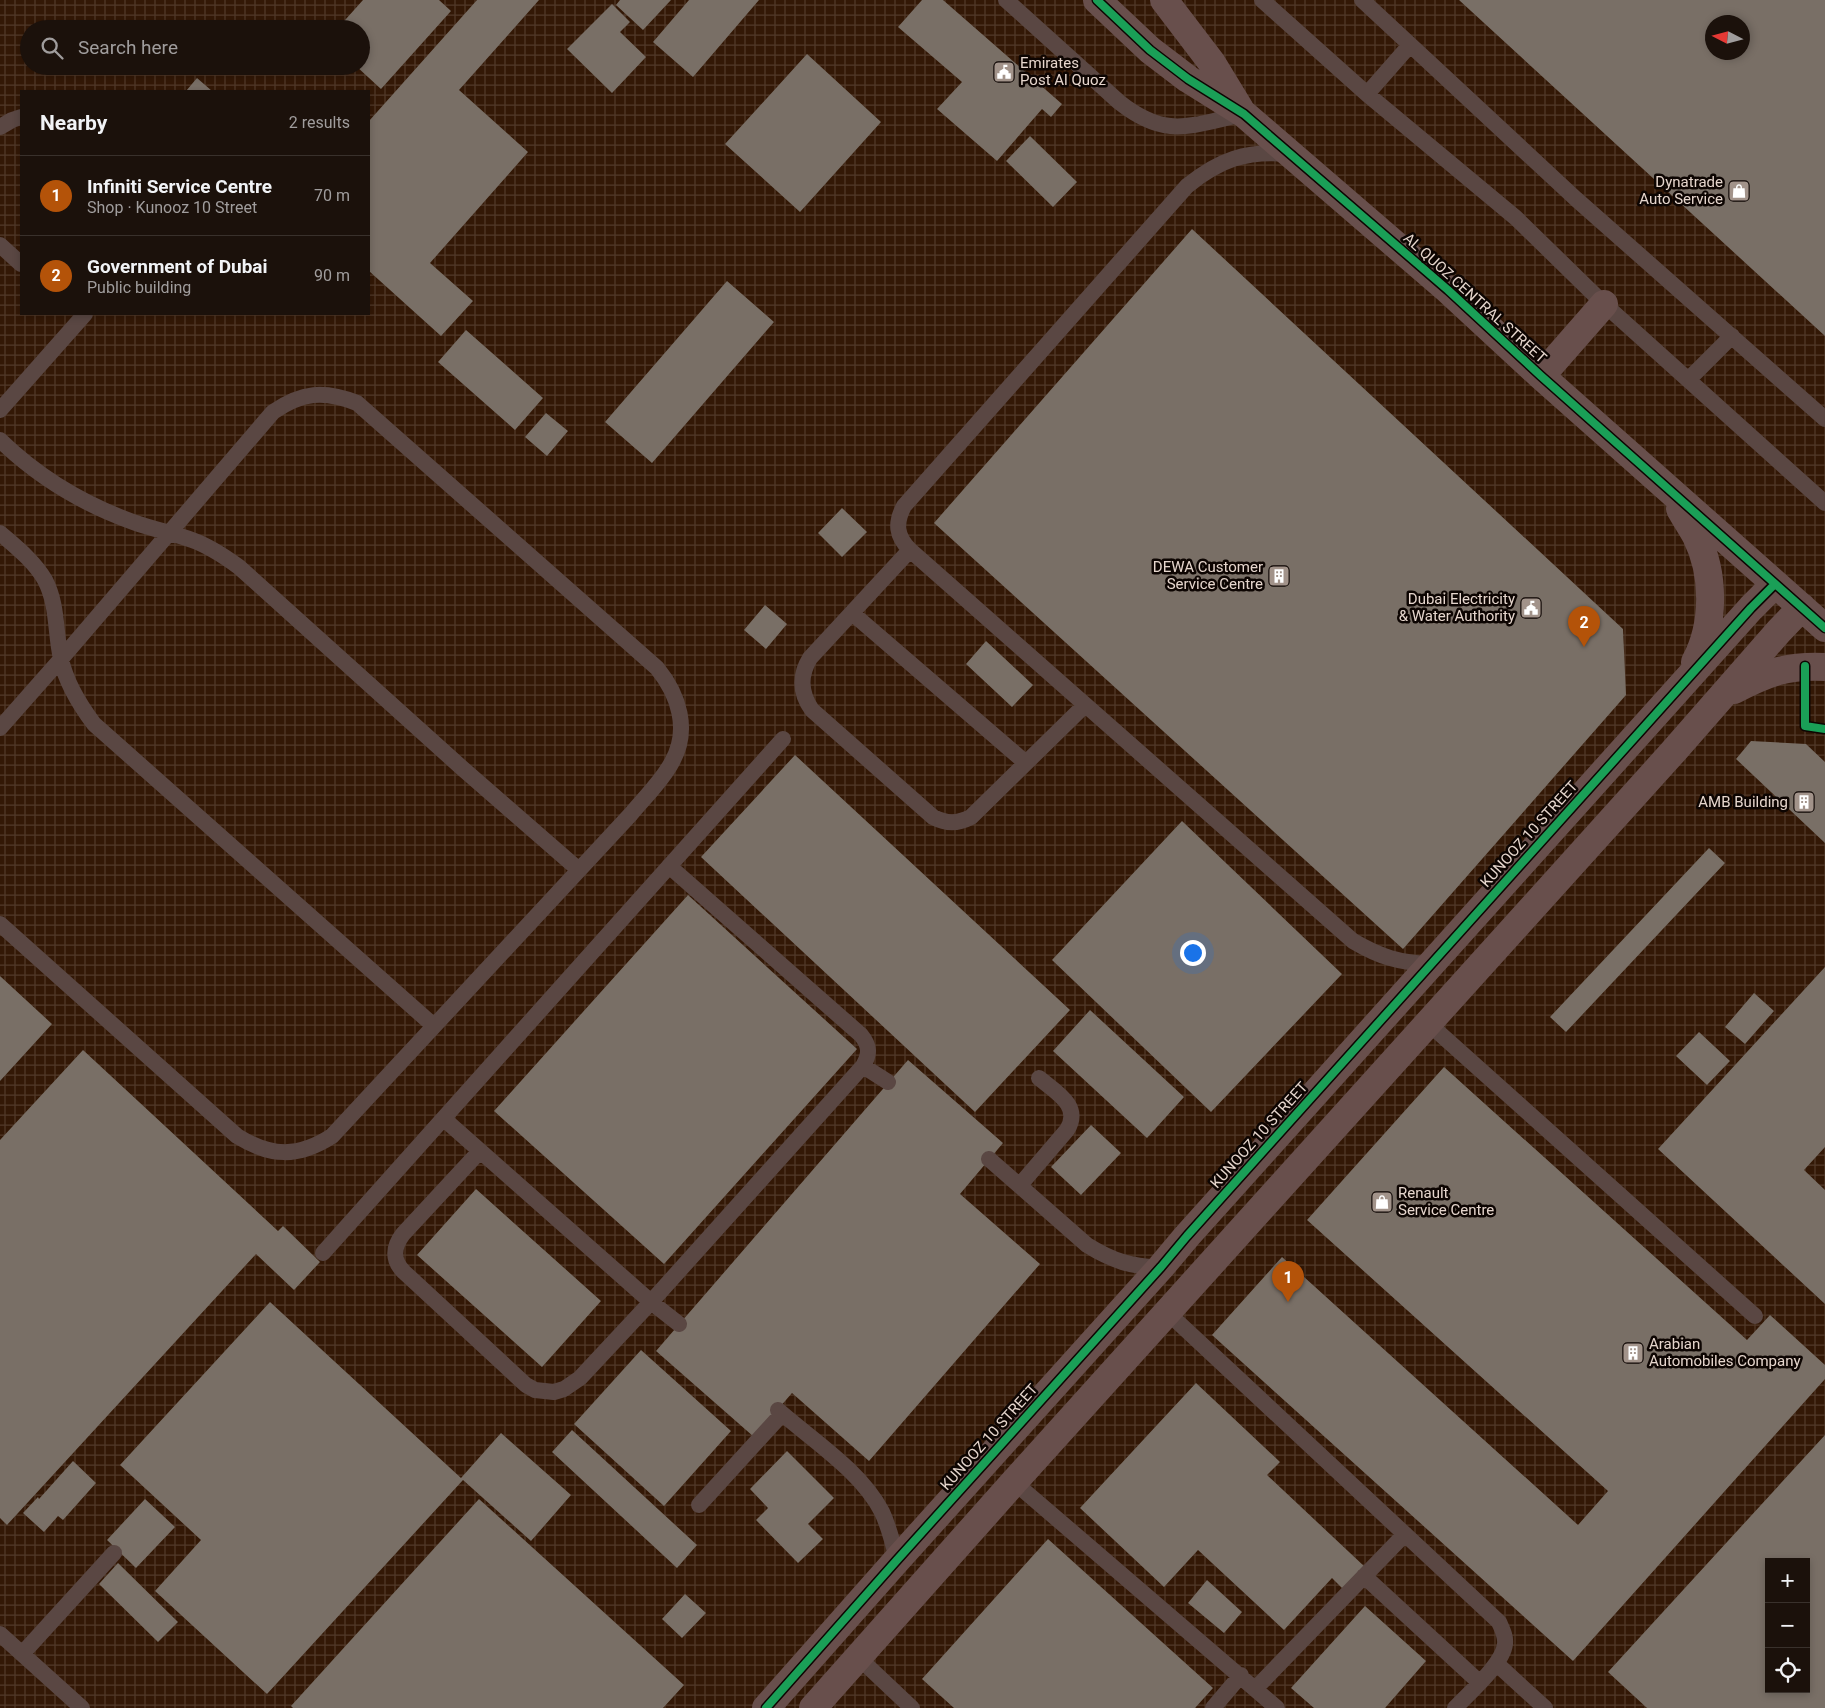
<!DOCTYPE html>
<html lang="en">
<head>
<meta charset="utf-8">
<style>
  body { margin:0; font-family:Roboto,sans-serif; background:#281f19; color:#f1f3f6 }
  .controls { position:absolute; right:15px; bottom:15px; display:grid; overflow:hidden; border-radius:0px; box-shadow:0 2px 8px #0003 }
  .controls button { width:45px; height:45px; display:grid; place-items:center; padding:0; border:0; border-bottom:1px solid #39312c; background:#1b110b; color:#f1f3f6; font:25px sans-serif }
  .compass { position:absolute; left:1705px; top:15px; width:45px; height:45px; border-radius:50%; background:#1b110b; box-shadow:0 2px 8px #0003; rotate:276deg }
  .you { position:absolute; left:1192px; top:952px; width:18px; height:18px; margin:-12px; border:4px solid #fff; border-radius:50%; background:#1a73e8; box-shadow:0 0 0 8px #1a73e833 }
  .badge { display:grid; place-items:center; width:32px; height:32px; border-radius:50%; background:#b45309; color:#fff; font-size:16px; font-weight:700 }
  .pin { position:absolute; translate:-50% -41px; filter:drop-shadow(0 1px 2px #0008) }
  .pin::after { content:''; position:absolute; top:26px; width:18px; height:15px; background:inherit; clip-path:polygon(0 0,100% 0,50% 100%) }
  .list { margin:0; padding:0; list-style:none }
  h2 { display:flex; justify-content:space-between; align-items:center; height:65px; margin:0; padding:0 20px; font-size:21px }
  h2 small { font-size:16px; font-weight:400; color:#a09d9d }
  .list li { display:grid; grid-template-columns:32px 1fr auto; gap:15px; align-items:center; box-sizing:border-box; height:80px; padding:0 20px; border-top:1px solid #39312c }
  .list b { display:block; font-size:19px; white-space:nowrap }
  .list p { margin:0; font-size:16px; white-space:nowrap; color:#a09d9d }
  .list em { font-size:16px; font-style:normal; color:#a09d9d }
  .icon { flex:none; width:28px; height:28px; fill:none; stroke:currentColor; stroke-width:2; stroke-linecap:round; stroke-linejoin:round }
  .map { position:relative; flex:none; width:1825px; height:1708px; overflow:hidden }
  .search { position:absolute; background:#1b110b; box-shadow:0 2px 8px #0003; left:20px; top:20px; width:350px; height:55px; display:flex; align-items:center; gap:12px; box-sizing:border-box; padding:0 18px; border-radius:28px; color:#a09d9d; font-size:19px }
  .panel { position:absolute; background:#1b110b; box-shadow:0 2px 8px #0003; left:20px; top:90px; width:350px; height:225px; border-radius:0px }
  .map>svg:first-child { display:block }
  .industrial { fill:url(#industrial-grid); fill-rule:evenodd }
  .building { fill:#796f66; fill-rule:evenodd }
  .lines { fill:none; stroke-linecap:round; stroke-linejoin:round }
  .lane { stroke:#5a4743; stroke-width:16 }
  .secondary { stroke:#684f4c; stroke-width:28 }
  .cycleway-casing { stroke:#0d0502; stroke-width:11 }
  .cycleway { stroke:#1a9f57; stroke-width:8 }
  .labels { text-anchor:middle; stroke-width:5; stroke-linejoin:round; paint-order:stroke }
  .poi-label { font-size:15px; fill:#e6d6cd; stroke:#0d0502; text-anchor:end }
  .street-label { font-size:15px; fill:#e6d6cd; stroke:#0d0502 }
</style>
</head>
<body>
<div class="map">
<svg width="1825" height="1708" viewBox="0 0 1825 1708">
  <defs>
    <pattern id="industrial-grid" width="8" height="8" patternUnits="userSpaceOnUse" patternTransform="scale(1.25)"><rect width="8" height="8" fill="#331806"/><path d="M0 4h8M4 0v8" fill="none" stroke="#513929"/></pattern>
  </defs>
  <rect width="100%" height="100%" fill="#24170f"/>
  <!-- industrial -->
  <path class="industrial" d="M0 0H1825V1708H0ZM1712 22H1742V52H1712ZM29 29H361V66H29ZM21 91H369V314H21ZM1769 1562H1806V1689H1769Z"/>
  <!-- building -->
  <path class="building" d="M363 0H439L451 11 381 89 356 66H361V29H337Z
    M477 0H539L459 90 528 152 430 263 473 301 441 336 369 271V121Z
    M620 0H671L643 30 616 5Z
    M689 0H759L693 77 653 42Z
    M922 0H943L1062 104 1051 117 1042 109 997 161 937 109 962 82 898 27Z
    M1459 0H1825V336ZM1712 22H1742V52H1712Z
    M612 4 630 22 620 32 646 57 612 93 567 49Z
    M807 54 881 122 800 212 725 144Z
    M197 78 212 91H186Z
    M1030 136 1077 182 1053 207 1006 161Z
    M1192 229 1623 629 1626 695 1403 949 934 523Z
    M727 281 774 322 652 463 605 422Z
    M466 330 543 398 515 430 438 362Z
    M546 413 568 431 547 456 525 437Z
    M842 508 867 532 842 557 818 533Z
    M765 605 787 624 766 649 744 630Z
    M986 641 1033 685 1012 707 966 664Z
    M1751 741 1806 744 1825 762V843L1736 759Z
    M795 755 1070 1010 975 1112 701 857Z
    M1182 821 1342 974 1211 1112 1052 960Z
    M1709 848 1725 863 1566 1032 1550 1017Z
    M688 895 857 1049 664 1264 494 1111Z
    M1825 967V1147L1804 1170 1825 1190V1304L1658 1149Z
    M0 976 52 1024 0 1081Z
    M1754 993 1774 1011 1745 1044 1725 1027Z
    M1090 1010 1184 1097 1147 1138 1053 1051Z
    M1699 1032 1730 1061 1707 1085 1676 1056Z
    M83 1050 278 1231 283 1226 320 1262 294 1290 256 1254 7 1525 0 1518V1140Z
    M908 1060 1003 1143 960 1194 1040 1264 869 1461 792 1393 754 1437 656 1351Z
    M1444 1067 1747 1340 1770 1315 1825 1365V1379L1573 1661 1212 1335 1282 1257 1578 1525 1608 1491 1307 1220Z
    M1091 1125 1121 1153 1081 1195 1051 1167Z
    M476 1189 601 1301 542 1367 417 1255Z
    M270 1302 461 1478 501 1433 571 1495 531 1541 463 1480 267 1694 155 1591 201 1540 120 1465Z
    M641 1350 731 1431 664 1506 574 1424Z
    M1196 1383 1280 1462 1267 1475 1365 1567 1344 1590 1332 1578 1284 1630 1198 1550 1164 1587 1080 1508Z
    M572 1430 697 1545 677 1568 552 1452Z
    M1825 1435V1708H1647L1608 1672ZM1769 1562H1806V1689H1769Z
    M787 1451 834 1498 808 1524 823 1539 798 1563 756 1520 768 1508 750 1489Z
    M73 1461 96 1483 63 1520 58 1516 44 1532 23 1513 38 1497 39 1499Z
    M145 1499 175 1527 136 1568 107 1540Z
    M479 1499 684 1685 663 1708H293L291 1706Z
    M1048 1539 1213 1688 1195 1708H954L922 1679Z
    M118 1563 178 1622 158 1642 99 1584Z
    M1207 1580 1242 1612 1224 1633 1188 1603Z
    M685 1594 706 1613 682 1638 662 1619Z
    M1365 1606 1426 1661 1385 1708H1314L1291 1688Z"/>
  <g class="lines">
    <!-- lane -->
    <path class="lane" d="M1006 0 1119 102C1167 140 1190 125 1244 114
      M1262 0 1367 94 1516 218 1604 304 1825 503
      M1362 0 1576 199 1825 419
      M1367 94 1410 45
      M0 127 12 120 21 117
      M1288 154C1246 150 1219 160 1187 186L904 506C895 523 896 536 910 550L1353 941C1380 957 1400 963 1431 964
      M0 245 21 264
      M1689 379 1732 336
      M0 410 85 314
      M0 440C38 477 83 504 133 522 152 529 173 533 192 540 209 546 224 556 239 567L462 768 579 870
      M0 533C16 547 34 561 45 580 58 605 55 632 61 659 66 683 79 704 94 724L434 1026
      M910 550 810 658C799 676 800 693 812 710L933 817C947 824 957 824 971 817L1085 705
      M852 613 1026 763
      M0 728 61 659 273 412C302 392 324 390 357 403L657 668C679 695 690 730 672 762 662 781 645 797 631 814L332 1136C298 1158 271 1157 237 1136L0 924
      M1428 1023 1755 1316
      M863 1066 888 1082
      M444 1119 651 1302 679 1324
      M480 1151 403 1234C393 1247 392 1260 404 1272L526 1385 535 1390 554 1392 564 1389 580 1378 651 1302 863 1066C870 1054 870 1046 861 1035L669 866
      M989 1159 1087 1245C1111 1260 1133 1268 1161 1267
      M1020 1185 1067 1130C1082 1106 1056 1092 1039 1078
      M323 1253 783 739
      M1167 1312 1499 1622C1502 1629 1506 1636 1505 1644 1503 1664 1469 1693 1455 1708
      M778 1410C812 1440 861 1471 882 1512 889 1527 893 1543 897 1560
      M1014 1482 1277 1708
      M699 1505 782 1414
      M1364 1576 1479 1682
      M0 1634 82 1708
      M22 1654 114 1553
      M858 1657 912 1708
      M1497 1664 1545 1708
      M1256 1688 1405 1534
      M1213 1708 1241 1675"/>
    <!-- secondary -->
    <path class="secondary" d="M1097 0 1150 50 1188 79 1244 114 1448 290 1541 376 1825 628
      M1164 0 1212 63 1240 109
      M1541 376 1604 304
      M1680 509C1685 518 1691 527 1696 536 1715 574 1715 625 1695 662
      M1734 690C1767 673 1787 665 1825 667
      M766 1708 897 1560 1161 1267 1187 1236 1751 608 1775 584
      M813 1708 1014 1482 1673 752 1779 631 1802 607"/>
    <!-- cycleway casing -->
    <g class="cycleway-casing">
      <path id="cycleway" d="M1097 0 1150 50 1188 79 1244 114 1448 290 1541 376 1825 628
        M1805 666V726L1825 729
        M766 1708 897 1560 1161 1267 1187 1236 1751 608 1775 584"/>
    </g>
    <!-- cycleway -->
    <use href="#cycleway" class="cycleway"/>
  </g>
  <!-- icons -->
  <defs>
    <g id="civic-square" transform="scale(1.125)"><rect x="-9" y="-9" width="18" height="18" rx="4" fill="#a2938a" stroke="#0d0502"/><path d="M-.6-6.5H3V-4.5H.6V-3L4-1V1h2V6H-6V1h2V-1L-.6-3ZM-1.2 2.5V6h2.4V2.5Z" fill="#fff"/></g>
    <g id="shop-square" transform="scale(1.125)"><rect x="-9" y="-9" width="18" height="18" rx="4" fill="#a2938a" stroke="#0d0502"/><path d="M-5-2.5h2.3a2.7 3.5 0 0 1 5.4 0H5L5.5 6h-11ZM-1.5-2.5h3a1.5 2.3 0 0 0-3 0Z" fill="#fff"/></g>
    <g id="building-square" transform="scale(1.125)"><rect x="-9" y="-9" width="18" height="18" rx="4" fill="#a2938a" stroke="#0d0502"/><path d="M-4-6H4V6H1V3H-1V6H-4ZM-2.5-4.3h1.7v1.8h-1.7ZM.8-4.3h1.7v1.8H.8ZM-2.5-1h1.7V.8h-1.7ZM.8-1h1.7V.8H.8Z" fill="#fff"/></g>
  </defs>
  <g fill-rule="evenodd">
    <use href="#civic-square" x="1004" y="72"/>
    <use href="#shop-square" x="1739" y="191"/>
    <use href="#building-square" x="1279" y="576"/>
    <use href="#civic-square" x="1531" y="608"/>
    <use href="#building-square" x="1804" y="802"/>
    <use href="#shop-square" x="1382" y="1202"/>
    <use href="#building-square" x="1633" y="1353"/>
  </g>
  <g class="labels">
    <!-- poi labels -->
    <g class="poi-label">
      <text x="1020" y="68" text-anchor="start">Emirates<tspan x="1020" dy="17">Post Al Quoz</tspan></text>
      <text x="1723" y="187">Dynatrade<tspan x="1723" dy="17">Auto Service</tspan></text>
      <text x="1263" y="572">DEWA Customer<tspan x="1263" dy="17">Service Centre</tspan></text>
      <text x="1515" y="604">Dubai Electricity<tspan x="1515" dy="17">&amp; Water Authority</tspan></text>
      <text x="1788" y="807">AMB Building</text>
      <text x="1398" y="1198" text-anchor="start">Renault<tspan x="1398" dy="17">Service Centre</tspan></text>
      <text x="1649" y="1349" text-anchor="start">Arabian<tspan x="1649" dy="17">Automobiles Company</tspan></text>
    </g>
    <!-- street labels -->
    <g class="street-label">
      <text transform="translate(1475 298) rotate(42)" y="5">AL QUOZ CENTRAL STREET</text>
      <text transform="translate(1529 834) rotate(-48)" y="5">KUNOOZ 10 STREET</text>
      <text transform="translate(1259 1135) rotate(-48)" y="5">KUNOOZ 10 STREET</text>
      <text transform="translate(989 1437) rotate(-48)" y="5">KUNOOZ 10 STREET</text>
    </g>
  </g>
</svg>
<div class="controls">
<button>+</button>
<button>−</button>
<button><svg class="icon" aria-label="locate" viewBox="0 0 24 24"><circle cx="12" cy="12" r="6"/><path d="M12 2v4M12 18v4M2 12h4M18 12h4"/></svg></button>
</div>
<svg class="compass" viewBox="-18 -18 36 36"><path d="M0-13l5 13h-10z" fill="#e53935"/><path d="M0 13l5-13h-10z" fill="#a09d9d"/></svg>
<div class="you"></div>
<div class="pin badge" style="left:1288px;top:1302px">1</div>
<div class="pin badge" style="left:1584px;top:647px">2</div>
<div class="search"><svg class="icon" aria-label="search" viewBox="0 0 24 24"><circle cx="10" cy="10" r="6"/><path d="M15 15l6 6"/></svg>Search here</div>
<section class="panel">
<h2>Nearby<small>2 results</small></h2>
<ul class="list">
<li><span class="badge">1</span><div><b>Infiniti Service Centre</b><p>Shop · Kunooz 10 Street</p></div><em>70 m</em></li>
<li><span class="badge">2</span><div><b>Government of Dubai</b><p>Public building</p></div><em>90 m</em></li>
</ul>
</section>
</div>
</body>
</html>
